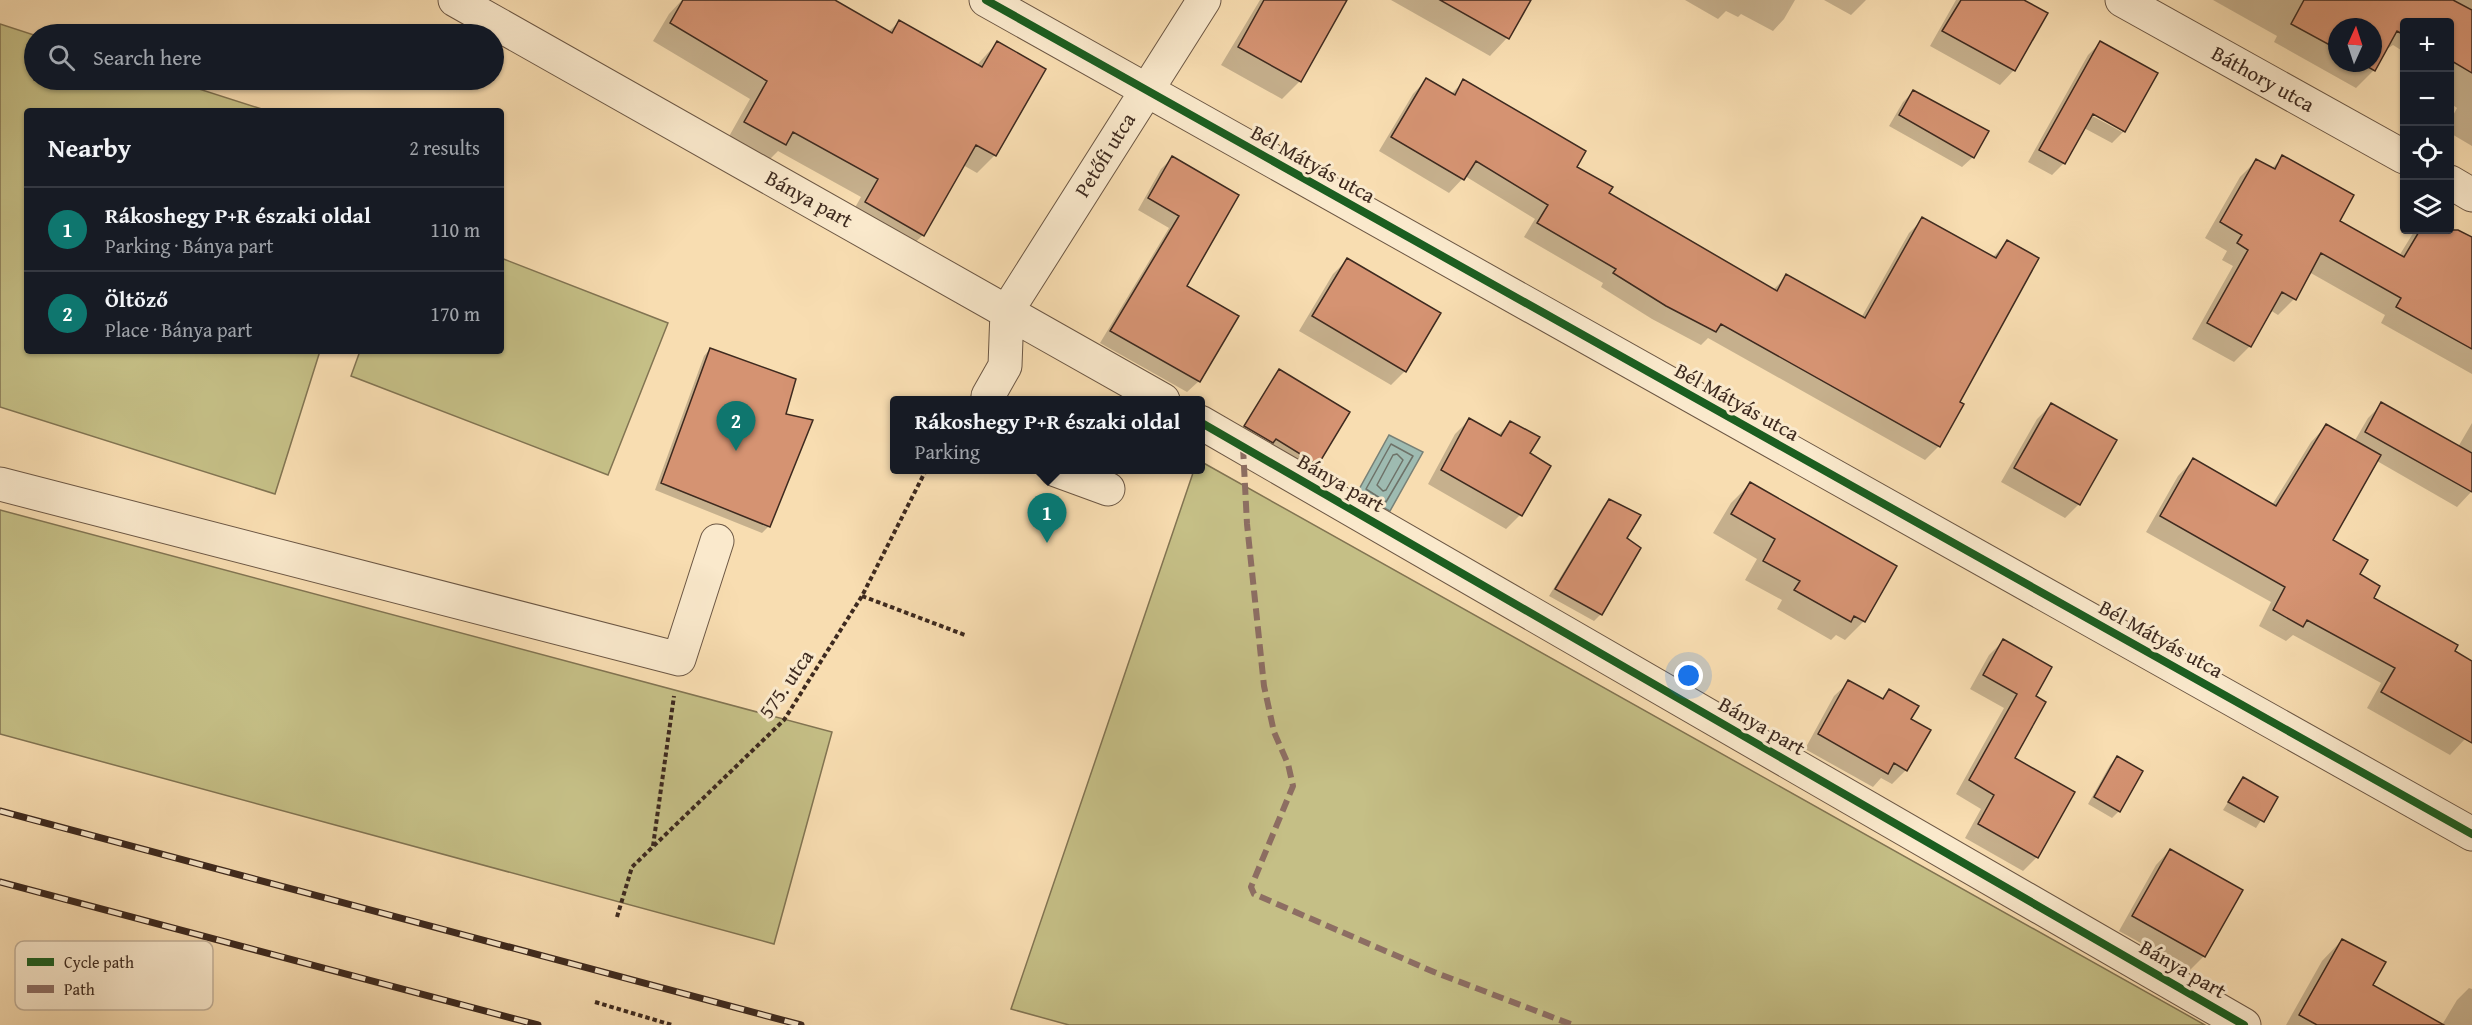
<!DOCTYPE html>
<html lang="en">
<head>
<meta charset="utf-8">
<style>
  body { margin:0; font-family:"Gentium Book Plus",serif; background:#20242c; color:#f1f3f6 }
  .controls { position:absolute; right:18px; top:18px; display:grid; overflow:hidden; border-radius:6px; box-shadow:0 2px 4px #0004 }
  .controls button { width:54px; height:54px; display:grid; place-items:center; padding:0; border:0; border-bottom:2px solid #363941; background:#171b24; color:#f1f3f6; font:30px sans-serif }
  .compass { position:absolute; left:2328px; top:18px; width:54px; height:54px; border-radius:50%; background:#171b24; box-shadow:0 2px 4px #0004; rotate:3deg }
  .you { position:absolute; left:1689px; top:676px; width:21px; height:21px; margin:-15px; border:4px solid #fff; border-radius:50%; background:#1a73e8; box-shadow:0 0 0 9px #1a73e833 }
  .badge { display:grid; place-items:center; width:39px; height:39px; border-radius:50%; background:#0f766e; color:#fff; font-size:20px; font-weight:700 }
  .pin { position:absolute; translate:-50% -50px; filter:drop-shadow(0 2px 3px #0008) }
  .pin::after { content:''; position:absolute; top:32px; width:21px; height:18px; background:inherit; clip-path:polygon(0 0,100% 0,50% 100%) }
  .popup { position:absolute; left:890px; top:396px; width:315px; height:78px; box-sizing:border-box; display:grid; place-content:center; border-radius:6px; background:#171b24; filter:drop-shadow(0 2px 4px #0005); font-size:20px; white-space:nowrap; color:#9ea1a6 }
  .popup b { font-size:22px; color:#f1f3f6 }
  .popup::after { content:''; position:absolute; left:50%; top:100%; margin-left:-12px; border:12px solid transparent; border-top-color:#171b24 }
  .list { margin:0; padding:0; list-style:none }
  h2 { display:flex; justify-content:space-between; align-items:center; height:78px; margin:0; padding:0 24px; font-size:26px }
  h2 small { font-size:20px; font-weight:400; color:#9ea1a6 }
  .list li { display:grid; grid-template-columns:39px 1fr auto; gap:18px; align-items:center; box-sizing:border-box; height:84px; padding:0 24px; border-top:2px solid #363941 }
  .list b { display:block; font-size:22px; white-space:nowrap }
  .list p { margin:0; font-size:20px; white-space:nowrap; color:#9ea1a6 }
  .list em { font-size:20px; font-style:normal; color:#9ea1a6 }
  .icon { flex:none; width:33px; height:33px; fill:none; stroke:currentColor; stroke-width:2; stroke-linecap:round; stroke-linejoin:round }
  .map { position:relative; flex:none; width:2472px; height:1025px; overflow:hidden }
  .search { position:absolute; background:#171b24; box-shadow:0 2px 4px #0004; left:24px; top:24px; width:480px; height:66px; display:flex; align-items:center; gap:15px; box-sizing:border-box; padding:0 21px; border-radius:33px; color:#9ea1a6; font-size:22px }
  .panel { position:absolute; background:#171b24; box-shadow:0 2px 4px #0004; left:24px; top:108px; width:480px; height:246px; border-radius:6px }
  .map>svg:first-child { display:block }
  .green { fill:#c5bf86; stroke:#827452; stroke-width:1.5 }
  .water { fill:#9ebbb1; stroke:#788177; stroke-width:1.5 }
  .shadow { fill:#0003; fill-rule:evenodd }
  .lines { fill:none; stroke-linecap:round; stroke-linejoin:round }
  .shore { stroke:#6e7268; stroke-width:1.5 }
  .building { fill:#d59372; stroke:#3e2a1f; stroke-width:1.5 }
  .minor-casing { stroke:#6c5744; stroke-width:35 }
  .path { stroke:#3e2a1f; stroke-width:4; stroke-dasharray:4.5 3; stroke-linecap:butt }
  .minor { stroke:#fae9cc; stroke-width:33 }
  .rail-casing { stroke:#3e2a1f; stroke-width:7 }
  .rail { stroke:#fae9cc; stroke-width:4.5; stroke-dasharray:14; stroke-linecap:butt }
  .quiet { stroke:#8d6e63; stroke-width:6; stroke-dasharray:12 6; stroke-linecap:butt }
  .cycleway-casing { stroke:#fae9cc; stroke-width:11 }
  .cycleway { stroke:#1b5e20; stroke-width:8 }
  .labels { text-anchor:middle; stroke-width:6; stroke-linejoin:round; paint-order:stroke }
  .street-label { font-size:21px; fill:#3e2a1f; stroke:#fae9cc }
  .key { fill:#fae9cc; stroke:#c2b098; stroke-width:1.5 }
  .key-label { font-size:16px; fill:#3e2a1f }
</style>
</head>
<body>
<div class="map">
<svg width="2472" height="1025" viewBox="0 0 2472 1025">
  <rect width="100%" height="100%" fill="#f8ddb1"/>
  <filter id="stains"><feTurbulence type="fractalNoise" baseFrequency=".00333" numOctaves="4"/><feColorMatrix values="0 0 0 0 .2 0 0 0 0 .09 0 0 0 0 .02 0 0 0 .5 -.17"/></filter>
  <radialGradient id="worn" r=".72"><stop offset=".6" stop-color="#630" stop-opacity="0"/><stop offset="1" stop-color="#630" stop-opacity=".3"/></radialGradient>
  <!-- green -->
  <path class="green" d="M0 24 34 35V80H171L268 111H27V351H320L275 494 0 407Z
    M501 258 668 323 608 475 351 376 360 351H501Z
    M1200 461 2205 1025H1069L1011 1009 1194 470H1200Z
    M0 510 832 732 774 944 0 734Z"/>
  <!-- water -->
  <path class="water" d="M1389 435 1423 452 1390 511 1357 493Z"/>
  <!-- shadow -->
  <path class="shadow" d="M682 0 888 32 899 22 976 66 997 43 995 155 977 173 963 165 923 235 905 252 848 220 861 197 778 151 767 162 727 140 750 99 653 41 669 14Z
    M1260 0H1327L1300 81 1282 99 1221 65Z
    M1391 0H1526L1507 38 1490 56Z
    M1685 0H1795L1784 19 1773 31 1741 14 1738 17 1726 11 1718 19Z
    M1824 0H1866L1851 15Z
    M1956 0H2021L2014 70 2000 85 1930 46Z
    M2213 0H2472V146L2450 133V121L2457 108 2450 103V85L2453 79 2450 77V22H2404V52L2393 45 2384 51 2374 70 2356 88 2274 42 2277 36ZM2337 27H2373V63H2337Z
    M2100 43 2156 74 2124 131 2112 143 2084 128 2064 163 2052 175 2028 162 2088 55ZM2087 109 2122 129V132L2085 112Z
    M1426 80 1451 94 1464 81 1607 194 1773 290 1787 276 1861 318 1909 233 1923 219 1992 258 2007 242 1958 402 1939 446 1925 460 1708 338 1701 345 1652 319 1601 287 1603 283 1524 237 1535 219 1465 176 1449 193 1379 151 1413 94Z
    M1913 92 1973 157 1962 167 1889 126 1903 102Z
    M2283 157 2338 221 2399 256 2415 230H2450V227L2457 231 2472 268V374L2381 323 2385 315 2309 272 2294 299 2278 315 2270 310 2250 346 2234 362 2192 339 2233 266 2222 260 2227 251 2205 238 2240 177 2256 161 2271 169Z
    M1172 158 1237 195 1185 287 1199 381 1187 392 1100 343 1169 228 1138 210 1161 169Z
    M1347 260 1405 371 1391 385 1299 331 1333 274Z
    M710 349 784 415 769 526 762 533 655 490 704 356Z
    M1279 371 1317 464 1310 471 1239 433Z
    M2382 404 2458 447 2472 423V491L2457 507 2377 461 2331 541 2372 598 2472 663V728L2465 739 2450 755 2367 708 2381 683 2293 635 2286 641 2259 626 2271 602 2146 532 2178 476 2193 460 2272 505 2311 442 2326 426 2354 442 2368 418Z
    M2051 405 2079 504 2065 518 2001 482 2037 419Z
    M1469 420 1497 436 1510 423 1528 453 1549 466 1520 515 1506 529 1428 484 1455 434Z
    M1750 484 1864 621 1845 640 1836 635 1831 640 1777 609 1782 600 1745 580 1757 559 1713 533 1731 503Z
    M1609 500 1625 539 1601 614 1594 621 1549 596 1603 507Z
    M2003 641 2034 697 2012 759 2037 857 2023 871 1965 838 1981 809 1956 794 2004 708 1970 689 1989 655Z
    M1849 682 1881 700 1889 691 1909 720 1906 770 1892 784 1881 778 1873 787 1805 749 1834 696Z
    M2117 758 2119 811 2112 818 2088 804 2110 765Z
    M2243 778 2276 797 2256 828 2223 810Z
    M2170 850 2204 956 2190 970 2119 931 2156 865Z
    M2342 940 2371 986 2441 1025H2286L2322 961Z
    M2469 988 2472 989V1025H2442L2457 1000Z"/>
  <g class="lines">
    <!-- shore -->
    <path class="shore" d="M1391 444 1413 456 1386 502 1366 489Z
      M1397 454 1403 460 1386 490 1383 491 1377 485 1393 455Z"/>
  </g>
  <!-- building -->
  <path class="building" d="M683 0H835L892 33 899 20 982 67 997 41 1046 69 996 156 976 145 924 236 865 202 878 179 793 132 786 145 744 122 767 81 670 23Z
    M1264 0H1347L1301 82 1238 47Z
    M1440 0H1531L1509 39Z
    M1961 0H2024L2048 13 2015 71 1942 31Z
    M2304 0H2453L2472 10V73L2450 60V22H2404V35L2397 31 2375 71 2361 63H2373V27H2337V49L2291 24Z
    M2100 41 2158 73 2125 132 2093 114 2065 164 2039 150Z
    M1426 78 1455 95 1463 79 1586 151 1577 167 1613 187 1609 193 1777 291 1786 274 1865 318 1922 217 1996 258 2007 240 2039 258 1960 402 1964 404 1940 447 1721 324 1716 332 1666 306 1613 273 1616 269 1537 223 1548 205 1476 161 1464 180 1391 137Z
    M1913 90 1989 131 1974 158 1899 115Z
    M2282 155 2354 195 2340 221 2404 257 2420 230H2458L2472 237V349L2396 307 2401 298 2321 253 2296 300 2282 292 2251 347 2207 323 2248 250 2237 243 2242 235 2220 222 2256 159 2275 169Z
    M1172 156 1239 195 1187 286 1239 316 1200 382 1110 331 1179 216 1148 198Z
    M1347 258 1441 313 1406 372 1312 316Z
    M710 348 796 379 786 414 813 420 770 527 661 483Z
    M1279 369 1350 412 1318 465 1276 439 1273 443 1244 426Z
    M2381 402 2472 453V492L2365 432Z
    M2051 403 2117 440 2080 505 2014 468Z
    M1469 418 1501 436 1510 421 1540 437 1530 453 1551 466 1522 516 1441 470Z
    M2326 424 2381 455 2333 540 2368 560 2360 574 2380 586 2374 598 2458 645 2455 651 2472 661V743L2381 692 2395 668 2307 620 2303 627 2273 610 2285 587 2160 516 2193 458 2276 506Z
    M1750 482 1897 566 1865 622 1854 616 1851 622 1794 590 1800 581 1763 561 1775 539 1731 514Z
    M1609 499 1641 515 1627 538 1641 548 1602 615 1555 589Z
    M2003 639 2052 667 2036 696 2046 702 2015 758 2075 792 2038 858 1978 824 1994 795 1969 780 2017 694 1983 675Z
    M1848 680 1883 699 1889 689 1919 706 1911 719 1931 730 1907 771 1894 763 1888 774 1818 734Z
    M2117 756 2143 771 2120 812 2094 797Z
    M2243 777 2278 797 2264 822 2228 802Z
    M2170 849 2243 890 2205 957 2132 916Z
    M2342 939 2386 962 2373 985 2444 1025H2317L2299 1015Z"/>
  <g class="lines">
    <!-- minor casing -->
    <g class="minor-casing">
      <path id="minor" d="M455 0 1163 400
        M986 0 2472 834
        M2122 0 2404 157
        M2450 182 2472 195
        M1007 311 1204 0
        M989 400 988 396 1005 366 1007 311
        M1200 422 2244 1025
        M1056 470 1108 489
        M0 484 679 659 717 541"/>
    </g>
    <!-- path -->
    <path class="path" d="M862 596 965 635
      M653 846 674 696
      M617 917 632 867 784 720 862 596 926 470
      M595 1002 672 1025"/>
    <!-- minor -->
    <use href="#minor" class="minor"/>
    <!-- rail casing -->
    <g class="rail-casing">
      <path id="rail" d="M0 811 801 1025
        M0 882 538 1025"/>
    </g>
    <!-- rail -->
    <use href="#rail" class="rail"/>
    <!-- quiet -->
    <path class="quiet" d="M1243 447 1247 524 1264 686 1274 732 1288 764 1293 786 1251 887 1254 894 1434 972 1573 1025"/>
    <!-- cycleway casing -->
    <g class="cycleway-casing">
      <path id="cycleway" d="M986 0 2472 834
        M1200 422 2244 1025"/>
    </g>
    <!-- cycleway -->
    <use href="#cycleway" class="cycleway"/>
  </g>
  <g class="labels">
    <!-- street labels -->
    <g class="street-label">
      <text transform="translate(2263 79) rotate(29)" y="7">Báthory utca</text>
      <text transform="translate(1105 155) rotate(-58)" y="7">Petőfi utca</text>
      <text transform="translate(1313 164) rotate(29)" y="7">Bél Mátyás utca</text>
      <text transform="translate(809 199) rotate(29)" y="7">Bánya part</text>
      <text transform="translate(1737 402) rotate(29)" y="7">Bél Mátyás utca</text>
      <text transform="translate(1341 483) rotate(30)" y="7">Bánya part</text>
      <text transform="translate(2161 639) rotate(29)" y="7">Bél Mátyás utca</text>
      <text transform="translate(786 684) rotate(-55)" y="7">575. utca</text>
      <text transform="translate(1762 726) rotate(30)" y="7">Bánya part</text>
      <text transform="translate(2183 969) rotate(30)" y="7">Bánya part</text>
    </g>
  </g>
  <!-- legend -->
  <rect x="15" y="941" width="198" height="69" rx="9" class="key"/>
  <rect x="27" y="958" width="27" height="8" fill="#1b5e20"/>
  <rect x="27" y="985" width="27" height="8" fill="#8d6e63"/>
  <g class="key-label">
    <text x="64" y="968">Cycle path</text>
    <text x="64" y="995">Path</text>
  </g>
  <rect width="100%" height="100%" filter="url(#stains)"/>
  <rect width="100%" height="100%" fill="url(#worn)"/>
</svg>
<div class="controls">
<button>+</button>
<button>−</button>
<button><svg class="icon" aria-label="locate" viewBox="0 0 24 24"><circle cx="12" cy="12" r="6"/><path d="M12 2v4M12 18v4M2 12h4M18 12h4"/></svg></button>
<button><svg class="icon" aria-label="layers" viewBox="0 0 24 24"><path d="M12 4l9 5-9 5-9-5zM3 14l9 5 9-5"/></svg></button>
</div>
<svg class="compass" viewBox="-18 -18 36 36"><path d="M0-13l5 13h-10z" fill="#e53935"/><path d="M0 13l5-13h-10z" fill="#9ea1a6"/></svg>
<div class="you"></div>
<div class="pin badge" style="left:1047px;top:543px">1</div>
<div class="popup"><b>Rákoshegy P+R északi oldal</b>Parking</div>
<div class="pin badge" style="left:736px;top:451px">2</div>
<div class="search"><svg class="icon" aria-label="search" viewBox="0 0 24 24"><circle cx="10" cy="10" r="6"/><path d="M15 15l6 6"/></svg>Search here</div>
<section class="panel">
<h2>Nearby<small>2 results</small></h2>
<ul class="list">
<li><span class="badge">1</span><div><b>Rákoshegy P+R északi oldal</b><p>Parking · Bánya part</p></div><em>110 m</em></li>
<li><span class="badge">2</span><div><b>Öltöző</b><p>Place · Bánya part</p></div><em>170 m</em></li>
</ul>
</section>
</div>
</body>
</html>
